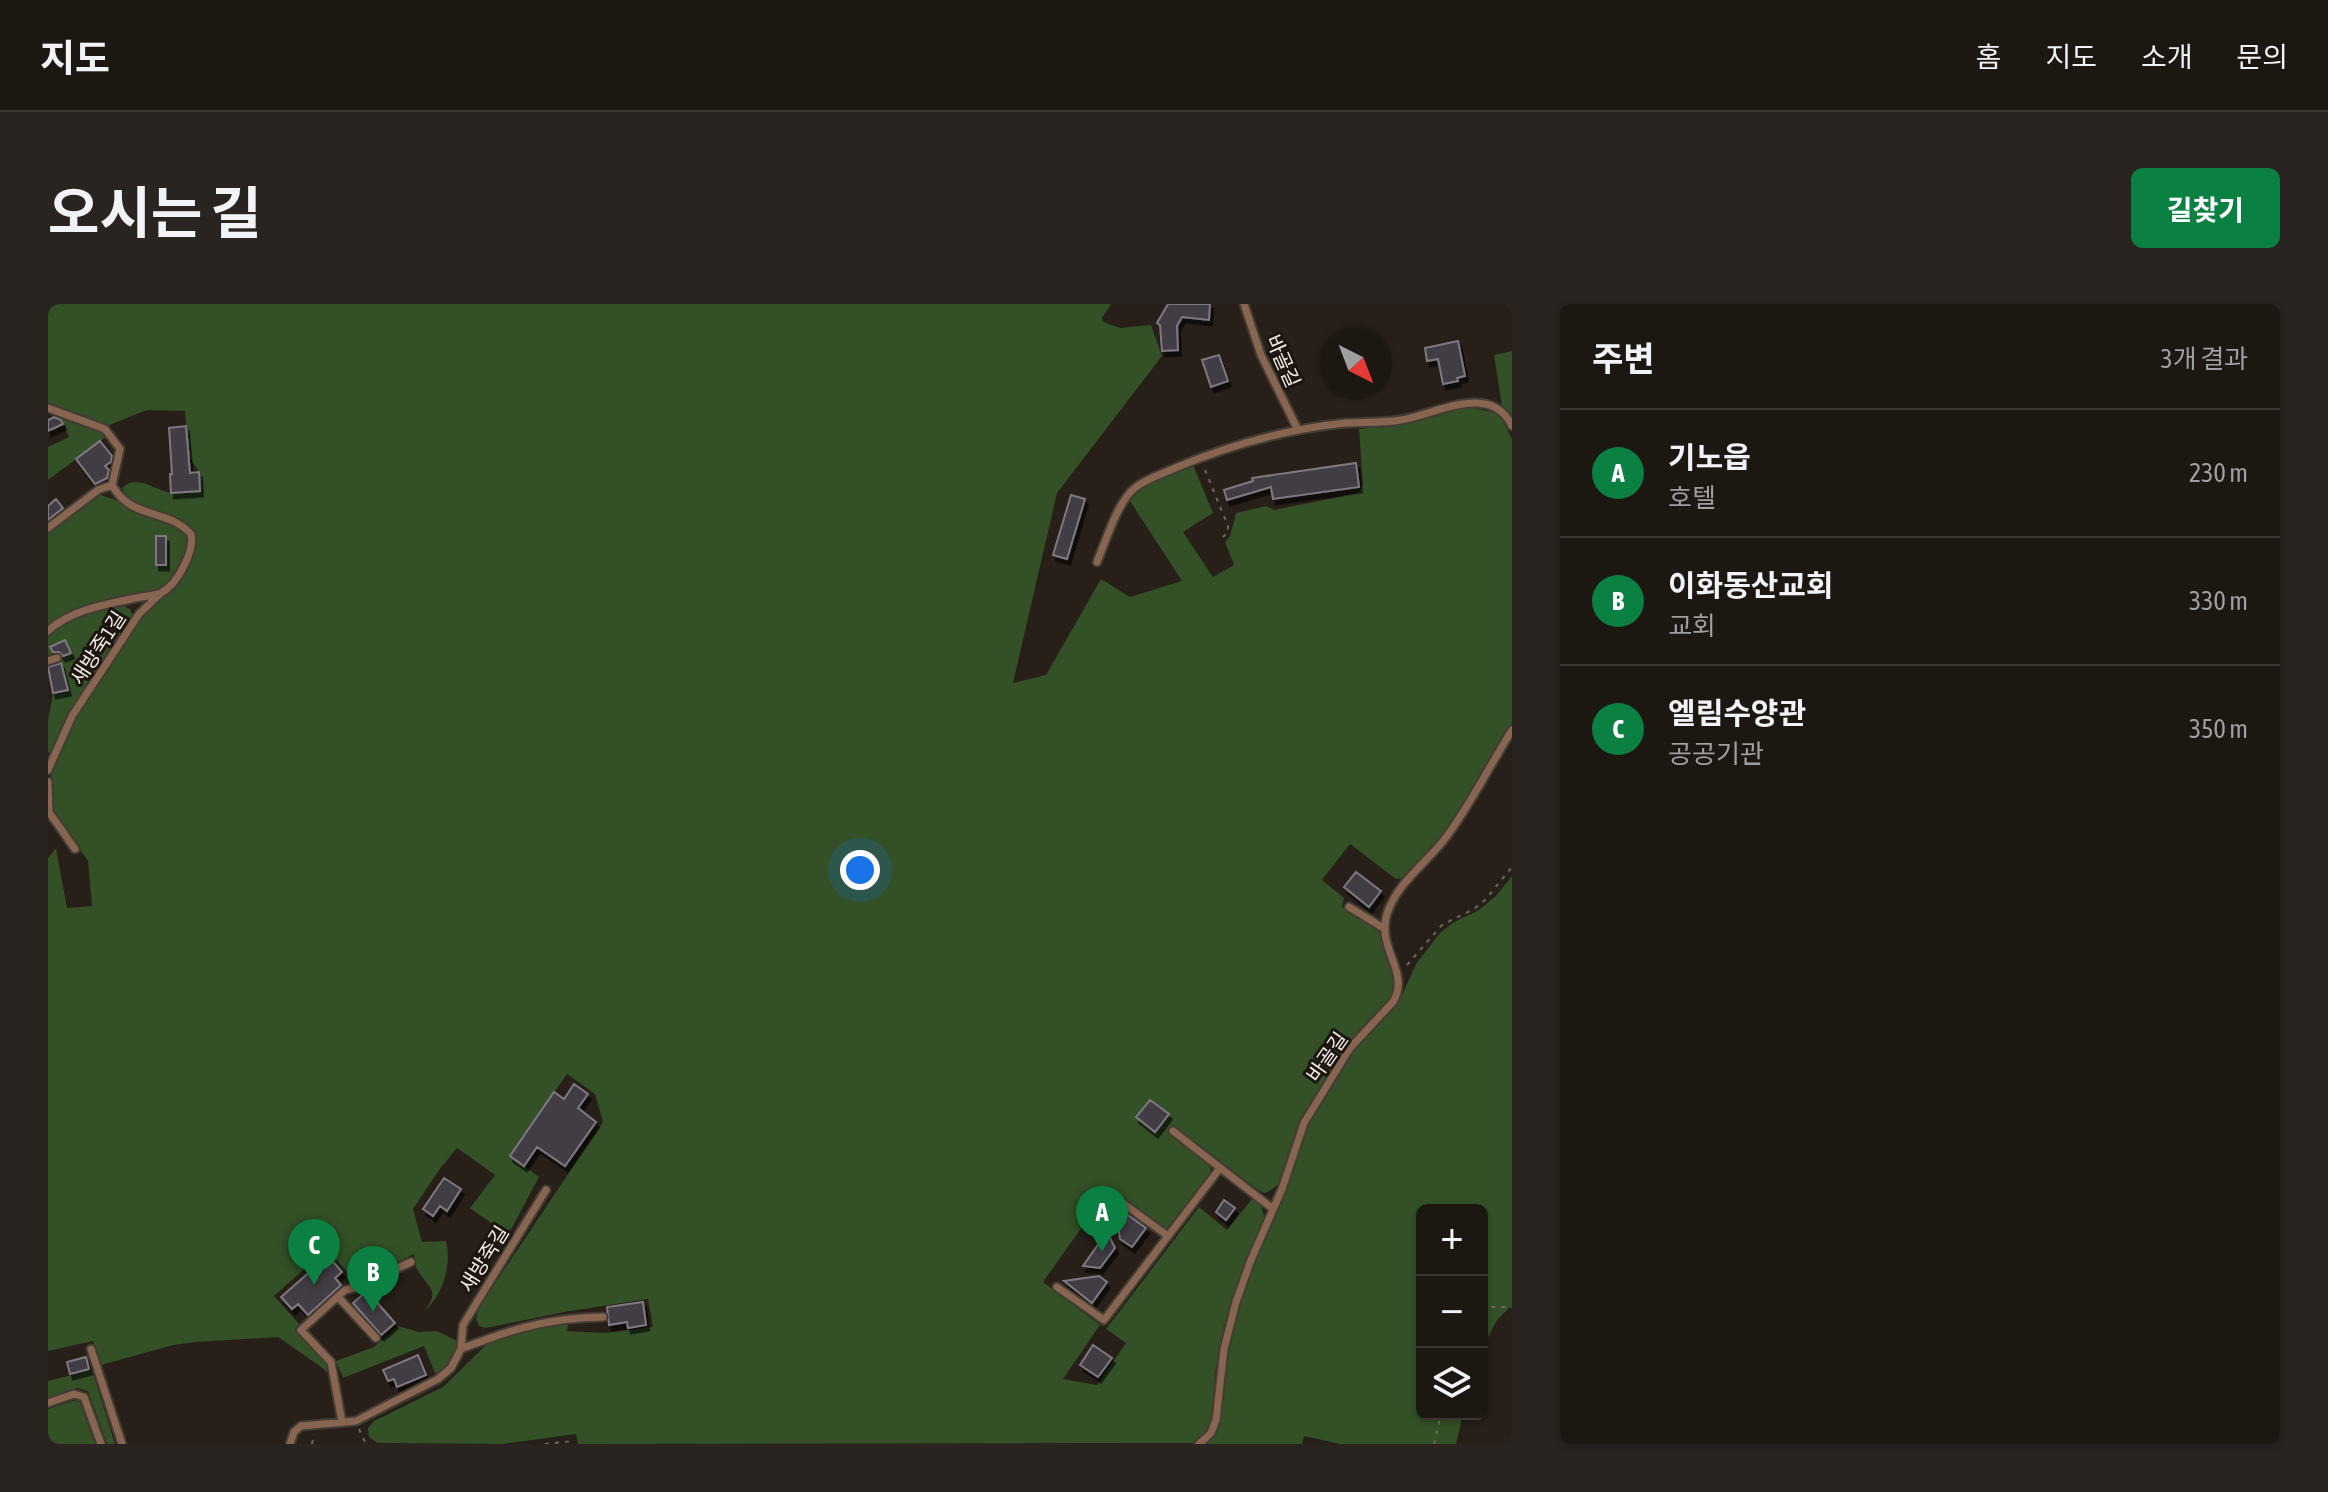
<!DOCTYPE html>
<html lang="ko">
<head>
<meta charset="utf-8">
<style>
  body { margin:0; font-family:"Asap Condensed","Noto Sans KR",sans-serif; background:#2a2420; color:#f1f3f6 }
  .controls { position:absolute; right:24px; bottom:24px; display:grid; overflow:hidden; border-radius:12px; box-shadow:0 2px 6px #0004 }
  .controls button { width:72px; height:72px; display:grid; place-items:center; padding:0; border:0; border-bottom:2px solid #3b3632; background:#1d1712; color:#f1f3f6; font:40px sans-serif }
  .compass { position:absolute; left:1272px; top:24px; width:72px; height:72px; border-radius:50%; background:#1d1712; box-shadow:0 2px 6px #0004; rotate:138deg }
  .you { position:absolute; left:812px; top:566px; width:28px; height:28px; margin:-20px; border:6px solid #fff; border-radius:50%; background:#1a73e8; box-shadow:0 0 0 12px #1a73e833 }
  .badge { display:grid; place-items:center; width:52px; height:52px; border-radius:50%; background:#0b8043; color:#fff; font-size:26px; font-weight:700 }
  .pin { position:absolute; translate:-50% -66px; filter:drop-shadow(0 2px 4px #0008) }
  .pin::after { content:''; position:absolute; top:42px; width:28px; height:24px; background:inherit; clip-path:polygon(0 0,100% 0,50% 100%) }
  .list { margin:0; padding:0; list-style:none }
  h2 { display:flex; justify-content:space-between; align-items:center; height:104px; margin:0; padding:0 32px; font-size:34px }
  h2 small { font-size:26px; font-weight:400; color:#a09f9f }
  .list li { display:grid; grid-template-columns:52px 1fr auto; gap:24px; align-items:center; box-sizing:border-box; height:128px; padding:0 32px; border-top:2px solid #3b3632 }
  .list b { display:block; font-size:30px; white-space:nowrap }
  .list p { margin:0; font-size:26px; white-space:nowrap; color:#a09f9f }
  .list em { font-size:26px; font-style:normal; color:#a09f9f }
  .icon { flex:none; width:44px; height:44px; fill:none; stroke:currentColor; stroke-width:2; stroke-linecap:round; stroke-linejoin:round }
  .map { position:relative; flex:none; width:1464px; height:1140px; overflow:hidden; border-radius:12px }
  header { display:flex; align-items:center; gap:48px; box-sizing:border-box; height:112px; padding:0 40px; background:#1d1712; border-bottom:2px solid #3b3632 }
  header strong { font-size:38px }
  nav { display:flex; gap:44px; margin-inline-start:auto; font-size:28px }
  .intro { display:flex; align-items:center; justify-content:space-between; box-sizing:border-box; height:192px; padding:0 48px }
  h1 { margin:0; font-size:56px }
  .button { padding:20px 36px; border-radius:12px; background:#0b8043; color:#fff; font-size:28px; font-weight:700 }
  main { display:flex; gap:48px; padding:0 48px }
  aside { flex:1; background:#1d1712; border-radius:12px; box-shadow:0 2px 6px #0004 }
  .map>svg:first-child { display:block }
  .green { fill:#335027 }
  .building { fill:#423c45; stroke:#7f7882; stroke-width:2; filter:url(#shadow) }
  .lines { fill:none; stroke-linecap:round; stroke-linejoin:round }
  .service-casing { stroke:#433c35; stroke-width:11 }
  .path { stroke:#6e6761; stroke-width:2; stroke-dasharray:4 6; stroke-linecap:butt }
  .service { stroke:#876550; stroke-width:7 }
  .labels { text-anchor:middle; stroke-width:6; stroke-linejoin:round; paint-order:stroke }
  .street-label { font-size:20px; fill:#f2ece7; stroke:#1d150f }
</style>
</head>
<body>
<header>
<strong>지도</strong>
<nav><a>홈</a><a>지도</a><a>소개</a><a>문의</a></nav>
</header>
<div class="intro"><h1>오시는 길</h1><a class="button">길찾기</a></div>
<main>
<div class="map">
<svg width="1464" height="1140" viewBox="0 0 1464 1140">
  <defs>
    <filter id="shadow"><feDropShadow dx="3" dy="5.5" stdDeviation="0" flood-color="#0009"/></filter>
  </defs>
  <rect width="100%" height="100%" fill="#271f18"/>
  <!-- green -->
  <path class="green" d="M0 0H1063L1054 14 1055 18 1072 24 1103 21 1114 52 1009 189 965 379 998 371 1053 275 1082 293 1134 277 1082 197C1096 177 1124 170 1145 161L1165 209 1135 228 1165 273 1186 261 1177 238 1182 232 1188 209 1218 202 1226 206 1310 189 1315 181 1311 125 1363 119 1420 103 1444 108 1453 113 1464 135V419L1403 520 1383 547 1358 574 1348 575 1302 540 1274 576 1296 594 1294 603 1330 626C1333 631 1349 680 1348 684 1346 692 1338 699 1333 704 1307 733 1286 761 1267 794 1262 803 1256 812 1252 821 1243 843 1242 882 1216 889L1210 886 1125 821 1120 830 1160 860 1163 865 1161 871 1118 926 1061 885 995 978 1052 1021 1015 1075 1049 1081 1078 1039 1058 1025 1151 903 1179 926 1204 895 1213 902 1217 915 1199 956 1176 1022 1167 1070 1165 1115 1160 1127 1148 1139 530 1140 528 1130 454 1140 329 1139 321 1133 320 1124 326 1117 395 1083 439 1040 452 1033 505 1021H520L519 1027 557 1029 605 1023 600 995 516 1008 438 1024 431 1022 428 1015 431 1003 555 818 547 790 519 770 462 852 491 873 460 931 422 904 447 871 409 844 391 866 365 905 374 938 398 937C404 960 395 993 375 1008 396 984 376 982 368 963 367 959 367 954 366 950L308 978 279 945 226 992 252 1021 247 1025 278 1057 280 1061 278 1069 276 1065 230 1033 148 1038 125 1041 53 1061 45 1037 0 1047V554L8 544 19 604 44 602 40 557 5 506 3 467 27 413 94 311 136 268 148 238V229L141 221 129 214 86 200 78 193 74 184C90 169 106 187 124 189 133 189 143 187 151 187V168L140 151 137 107 99 106 59 122 0 99Z
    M1464 47V114L1454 102 1446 51Z
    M11 111 48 125 59 132 0 176V143L21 133Z
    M52 191 66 195 87 209 129 223 140 233C140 250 128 274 114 283 104 290 89 291 77 293 51 299 22 306 0 322V229L45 194Z
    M72 300 82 305 85 313 83 317 4 451 0 448V416L5 389 21 385 10 350 0 353V330L30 313Z
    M1464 572V1001L1449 1016 1434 1045V906H1374V1110H1415L1408 1140H1292L1256 1132 1254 1140H1157L1166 1130 1173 1116 1176 1069 1190 1007 1205 964 1239 883 1256 830 1268 804 1304 747 1354 691 1368 660 1392 629 1406 618 1431 606 1448 592Z
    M350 1022 371 1028 389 1027 409 1037C408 1050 402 1060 392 1069H387L376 1042 295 1074 288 1057 326 1043Z
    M44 1066 67 1140H59L40 1087 29 1084 0 1094V1077Z
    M28 1096 32 1098 47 1140H0V1105Z"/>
  <!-- building -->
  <path class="building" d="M1120 0H1162L1161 16 1134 13 1129 22 1130 46 1114 47 1112 21 1109 19Z
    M1410 37 1417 72 1409 74 1410 77 1395 80 1390 55 1379 57 1377 44Z
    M1171 51 1180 77 1163 83 1154 56Z
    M6 113 13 116 15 120 0 127V116Z
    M138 122 142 169 151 168 152 187 123 189 122 170H124L121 124Z
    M52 137 64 152 63 158 57 162 61 166 59 174 47 180 28 155Z
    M1308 159 1311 183 1225 195 1223 183 1179 196 1176 186 1205 177 1204 174Z
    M1023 191 1037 195 1019 255 1005 251Z
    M8 195 15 204 0 216V202Z
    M108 232H118V261H108Z
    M17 336 23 349 15 352 11 348H5L2 343Z
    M13 359 20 386 5 389 0 363Z
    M1308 568 1333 587 1321 603 1296 583Z
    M526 780 540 790 530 804 548 818 517 862 489 843 476 862 462 852 506 788 516 795Z
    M1102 796 1121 810 1107 828 1088 813Z
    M396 874 413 885 399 907 392 902 385 912 375 905Z
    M1176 896 1187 904 1178 916 1168 908Z
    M1067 902 1098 924 1084 943 1072 935Z
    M1059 928 1067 944 1052 964 1035 962Z
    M280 952 294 968 287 974 293 981 260 1011 250 1000 244 1005 233 993Z
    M1051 972 1059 978 1044 999 1016 977Z
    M319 987 347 1019 333 1031 305 999Z
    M595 998 598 1021 580 1024 579 1018 561 1021 559 1003Z
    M1045 1041 1064 1054 1050 1073 1032 1061Z
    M370 1051 378 1071 349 1083 346 1075 340 1077 335 1066Z
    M38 1053 41 1065 22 1070 19 1058Z"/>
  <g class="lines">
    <!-- service casing -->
    <g class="service-casing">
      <path id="service" d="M1196 0 1213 51 1250 126
        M0 104 57 125 72 145 64 181 50 186 0 224
        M1049 258C1058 237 1070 196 1088 183 1100 174 1114 170 1127 164 1182 141 1238 125 1298 119 1316 118 1335 119 1353 116 1386 111 1443 77 1464 122
        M0 327C22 306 59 300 88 294 95 292 106 292 113 289 129 281 147 247 143 230 119 204 83 216 64 181
        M0 357 9 354
        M0 466 24 412 91 310 112 290
        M0 478 1 508 27 545
        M1301 603 1337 625
        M1125 827 1225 905
        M1069 895 1120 932
        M1009 983 1056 1016 1172 864
        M290 993 328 1034
        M43 1045 74 1140
        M413 1045C463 1025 501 1014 555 1013
        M0 1099 26 1090 36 1093 53 1140
        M294 1118 283 1058 253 1026 297 986 310 983 363 958
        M242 1140 246 1128 253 1122 308 1117 390 1075 403 1064 413 1045 415 1021 498 886
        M1151 1140 1163 1129 1168 1116 1176 1045 1188 998 1203 956 1234 885 1256 819 1302 744 1345 698C1363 668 1328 645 1339 610 1349 578 1381 557 1399 532 1424 498 1442 461 1464 426"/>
    </g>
    <!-- path -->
    <path class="path" d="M1157 166 1180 222V228L1175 233
      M1359 661 1394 621 1426 605 1437 596 1464 563
      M1434 1006 1441 1003H1464
      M311 1125 317 1138 321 1140
      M264 1140 266 1130
      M497 1140 525 1137
      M1386 1140 1393 1110"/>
    <!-- service -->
    <use href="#service" class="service"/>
  </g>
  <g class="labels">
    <!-- street labels -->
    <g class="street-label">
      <text transform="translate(1235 57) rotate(66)" y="7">바골길</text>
      <text transform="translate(50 344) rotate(-57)" y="7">새방죽1길</text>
      <text transform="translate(1279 753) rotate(-55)" y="7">바골길</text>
      <text transform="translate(436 955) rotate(-58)" y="7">새방죽길</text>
    </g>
  </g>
</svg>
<div class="controls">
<button>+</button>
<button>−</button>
<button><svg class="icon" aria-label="layers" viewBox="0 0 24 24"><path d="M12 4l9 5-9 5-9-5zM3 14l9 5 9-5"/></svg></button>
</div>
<svg class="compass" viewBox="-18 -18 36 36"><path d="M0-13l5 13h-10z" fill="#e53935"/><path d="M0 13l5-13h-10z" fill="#a09f9f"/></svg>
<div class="you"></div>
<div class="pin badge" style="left:1054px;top:948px">A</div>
<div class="pin badge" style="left:325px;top:1008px">B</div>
<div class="pin badge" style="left:266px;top:981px">C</div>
</div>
<aside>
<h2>주변<small>3개 결과</small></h2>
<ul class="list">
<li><span class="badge">A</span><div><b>기노읍</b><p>호텔</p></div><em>230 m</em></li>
<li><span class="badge">B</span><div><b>이화동산교회</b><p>교회</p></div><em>330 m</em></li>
<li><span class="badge">C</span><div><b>엘림수양관</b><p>공공기관</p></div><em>350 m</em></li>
</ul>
</aside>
</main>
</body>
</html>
